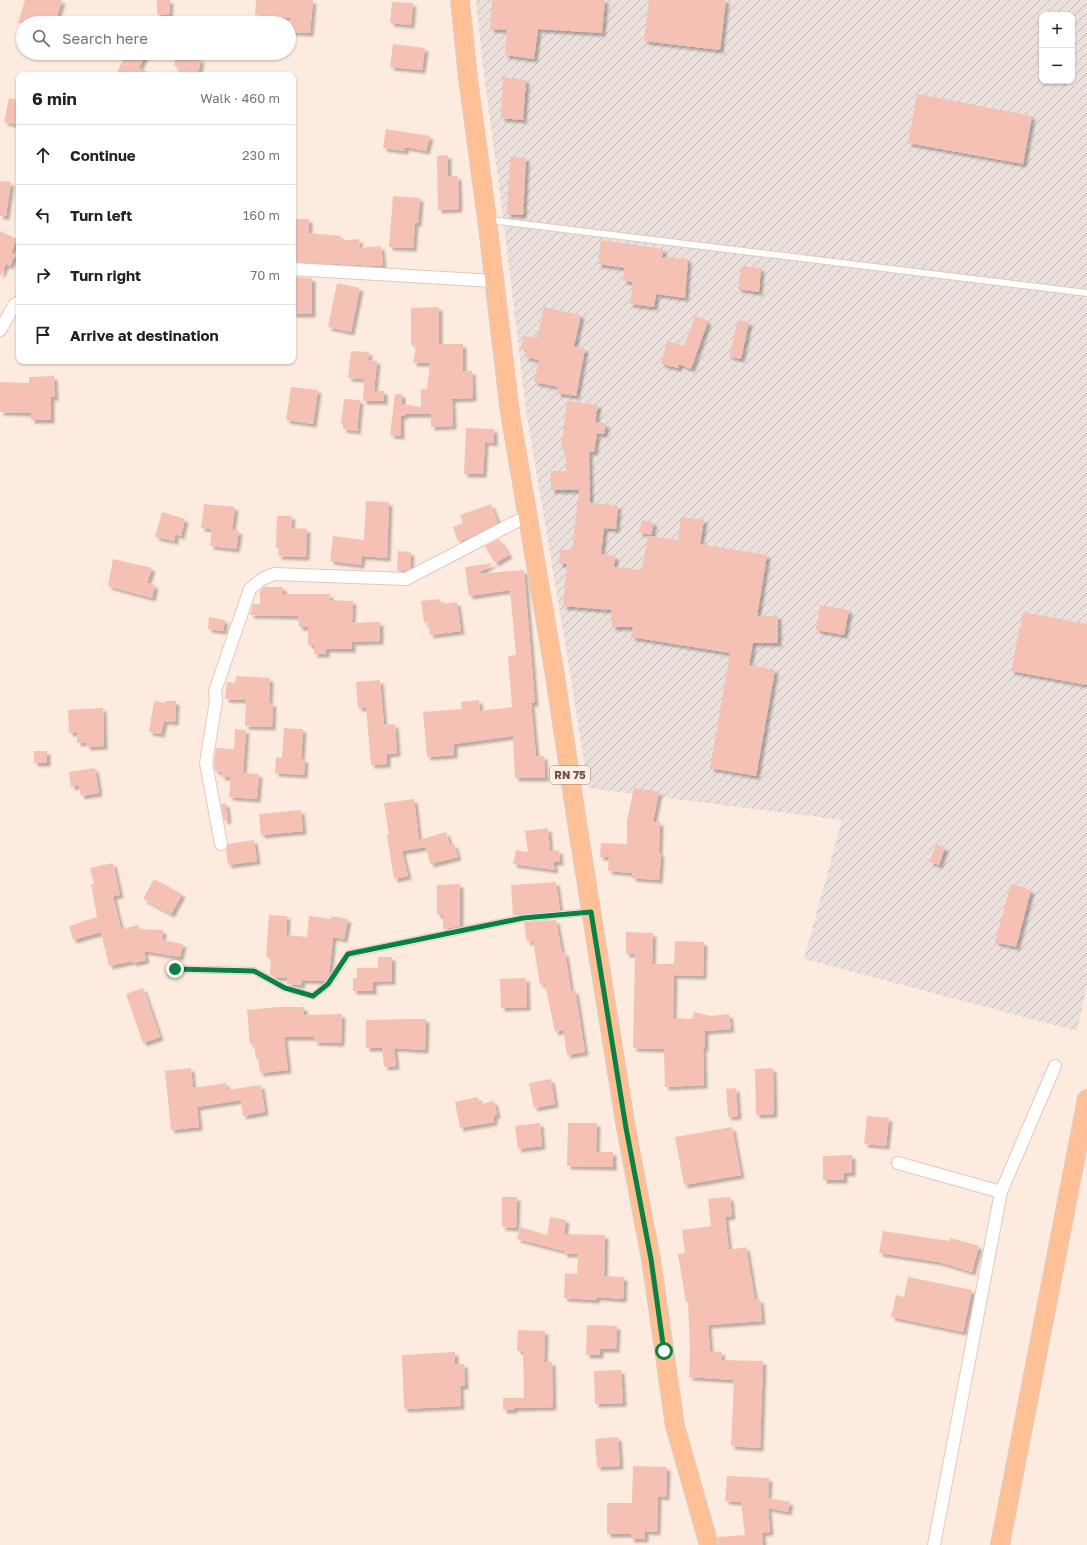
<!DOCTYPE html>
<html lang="en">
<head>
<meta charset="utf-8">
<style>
  body { margin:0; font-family:"Golos Text",sans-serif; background:#f2f2f2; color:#222 }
  .controls { position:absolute; right:12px; top:12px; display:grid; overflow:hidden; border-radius:8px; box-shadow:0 1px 3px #0004 }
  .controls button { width:36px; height:36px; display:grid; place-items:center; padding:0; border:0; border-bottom:1px solid #e0e0e0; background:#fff; color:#222; font:20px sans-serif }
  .stop { position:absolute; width:12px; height:12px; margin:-9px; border:3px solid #0b8043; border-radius:50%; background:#fff }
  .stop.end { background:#0b8043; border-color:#fff; box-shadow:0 1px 4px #0008 }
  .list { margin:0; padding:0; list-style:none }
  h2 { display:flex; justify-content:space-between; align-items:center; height:52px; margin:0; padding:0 16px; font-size:17px }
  h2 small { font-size:13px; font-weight:400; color:#767676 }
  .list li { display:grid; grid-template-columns:26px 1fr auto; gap:12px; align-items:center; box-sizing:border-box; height:60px; padding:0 16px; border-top:1px solid #e0e0e0 }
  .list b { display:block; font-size:15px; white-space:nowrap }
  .list em { font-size:13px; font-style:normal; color:#767676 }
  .icon { flex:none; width:22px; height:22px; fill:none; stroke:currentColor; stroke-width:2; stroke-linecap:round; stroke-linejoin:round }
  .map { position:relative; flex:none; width:1087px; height:1545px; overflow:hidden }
  .search { position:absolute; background:#fff; box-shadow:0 1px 3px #0004; left:16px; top:16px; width:280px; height:44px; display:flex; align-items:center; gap:10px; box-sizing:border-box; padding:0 14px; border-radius:22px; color:#767676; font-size:15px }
  .panel { position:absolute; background:#fff; box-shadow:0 1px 3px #0004; left:16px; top:72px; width:280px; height:292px; border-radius:8px }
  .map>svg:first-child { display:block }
  .industrial { fill:url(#industrial-furrows); fill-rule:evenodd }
  .building { fill:#f5c1b5; filter:url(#shadow) }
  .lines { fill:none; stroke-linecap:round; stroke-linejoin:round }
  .lane-casing { stroke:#e4c7be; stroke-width:8 }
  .street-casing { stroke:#e4c7be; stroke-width:14 }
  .primary-casing { stroke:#d8cdcb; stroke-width:20 }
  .lane { stroke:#fff; stroke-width:6 }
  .street { stroke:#fff; stroke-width:12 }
  .primary { stroke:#ffc095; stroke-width:18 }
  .route { stroke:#0b8043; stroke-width:5 }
  .labels { text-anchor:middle; stroke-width:3; stroke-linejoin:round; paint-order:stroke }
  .shield { fill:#fff0e7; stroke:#9e7d76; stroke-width:1 }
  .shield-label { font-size:11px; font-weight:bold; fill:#754c46 }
</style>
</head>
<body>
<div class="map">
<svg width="1087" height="1545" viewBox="0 0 1087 1545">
  <defs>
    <pattern id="industrial-furrows" width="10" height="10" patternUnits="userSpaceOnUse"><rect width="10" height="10" fill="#ebe0db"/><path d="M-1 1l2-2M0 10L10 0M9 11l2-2" fill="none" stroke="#c3b8b3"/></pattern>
    <filter id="shadow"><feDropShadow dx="3.5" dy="3.5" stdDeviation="1" flood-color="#0004"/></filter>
  </defs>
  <rect width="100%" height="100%" fill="#feebdf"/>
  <!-- industrial -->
  <path class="industrial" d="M476 0H1087V985L1077 1031 804 959 842 820 588 788 570 673 526 410 503 216 484 75ZM1042 15H1072V81H1042Z"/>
  <!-- building -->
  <path class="building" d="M25 0H62L55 23H18Z
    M157 0H170L169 15H157Z
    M256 0H313L310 33 290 32 291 18 255 15Z
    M492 0H605L602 33 538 29 534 59 505 55 507 30 490 29Z
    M649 0H726L720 50 644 41Z
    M392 2 413 3 411 25 390 23Z
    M393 44 425 48 422 70 390 67Z
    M126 53H146L139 68 154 75H116Z
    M176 54 201 59 198 75H178L179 67 174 66Z
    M503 77 526 80 523 120 501 118Z
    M917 94 1032 116 1023 164 908 143Z
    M9 98 19 100V125L4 122Z
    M386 129 430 136 426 151 405 147V151L383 148Z
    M448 155V176H458L459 209 438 210 437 156Z
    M510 157 526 158 523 215 507 214Z
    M0 181 11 182 6 216H0Z
    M393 196 420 198 418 223H415L413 248 389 247Z
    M293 219H309V233L341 236 340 241 359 239 360 248 381 246 383 266 295 262V258H293Z
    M0 231 17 239 11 253 15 254 10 266 6 264 0 276Z
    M601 240 663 249 662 257 688 259 685 298 656 294 654 307 630 304 633 282 623 281 625 268 598 264Z
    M741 266 761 268 759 292 738 289Z
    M296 277 312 278V314H293V279H296Z
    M337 283 360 288 351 332 328 327Z
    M439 307V344H463V371H472L473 398 452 399 453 426 431 427V414H405L404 416H401V436L390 435 395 394H402V404L421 407V389H427L430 363H413L416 346 411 345V308Z
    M544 307 581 315 574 346 585 349 576 396 557 393 558 387 534 382 539 360 525 357 527 350 521 348 524 336 537 338Z
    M695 316 708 321 691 369 679 364 678 368 661 364 667 341 684 346Z
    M738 320 749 322 741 359 729 356Z
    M351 351 369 352 368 360 377 361 374 391H384V401H363L364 379 348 378Z
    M54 376 55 397H51V420H31V413L0 412V382L29 383V377Z
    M291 387 318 390 313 424 286 420Z
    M344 399 360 400 357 431 343 429V424H341Z
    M567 401 598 405 595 422 606 424 604 434 597 433 594 452 589 451 590 503 618 506 616 529 604 528 601 554 615 556 614 567 642 570 648 536 678 540 681 517 704 520 700 544 767 555 757 616H778V643H753L749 665 775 670 756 776 710 768 730 653 631 637 633 627H612L611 610 563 606 567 564H559L560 550H572L579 490H551V471H566V449L561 448Z
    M466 428 494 429V443L485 442 483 474H464Z
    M366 501 389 502 387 558 362 556 361 565 330 561 333 536 364 540Z
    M204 504 235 507 232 530 239 531 236 549 210 546 212 529 201 528Z
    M491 504 498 523 470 537 458 542 453 527 463 523 460 515Z
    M162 512 185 519 181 536 175 534V541L155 537Z
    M277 516H292L291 528 307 529 306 557 278 556 279 548H276Z
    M642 520 654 523 651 535 639 532Z
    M499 539 509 555 495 563 485 546Z
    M398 551 411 552 410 569 404 571H397Z
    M113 559 152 568 147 583 155 585 152 598 108 586Z
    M494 563 477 574 524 570 535 703H531L536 756H544L545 778H515L513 736 454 744V755L427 757 423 712 462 709 461 702 479 700 480 711 512 707 508 656 516 655 510 590 469 596 465 567Z
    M264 587H283V594H330L329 600 353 601 352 623 380 622V641L352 642V649H326V654H314V645H308V627H299L298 616 250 615 253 604H260V591Z
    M440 599 441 604 457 602 461 631 430 635 428 622 424 623 421 601Z
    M820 605 849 610 844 635 816 630Z
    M1023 612 1087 624V685L1011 671Z
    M209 617 225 620 223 631 208 629Z
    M236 676 270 678 269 703H273L272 727 245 726 246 700 225 699 227 682 235 683Z
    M380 680 384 725 395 724 397 753 387 754V764L371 765 366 707 358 708 356 682Z
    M154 701 165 703V701H176L175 722 164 721 161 734 149 732Z
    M103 708 104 746 87 747 86 742 77 743V732L69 733 68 710Z
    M284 728 303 729 301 759H305L304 775 275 773 276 757 282 758Z
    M235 729 246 730 243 773 259 774 257 799 229 797 231 777H221L222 772 215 771 214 763 216 748 234 749Z
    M34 751H47V763H34Z
    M95 768 99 793 81 796 79 785 71 787 69 772Z
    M634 788 659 792 653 822H660L659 853 661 854 659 880 632 878V873L608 871 609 857H600L601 843 627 844V821Z
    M414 799 419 840 446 832 450 845 454 844 458 857 430 864 426 847 402 851 408 876 394 879 387 835H389L384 803Z
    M226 803 228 820 224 821 221 804Z
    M301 810 303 831 261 835 259 814Z
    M548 828 550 851 559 850 560 862H553L555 870 513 864 516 850 528 852 525 831Z
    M254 840 257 861 228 865 226 850 228 844Z
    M936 844 945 848 939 865 930 862Z
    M113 863 120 895 113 896 121 929 126 927 127 930 129 927 138 925 139 929 163 930 162 940 183 944 180 957 144 951 146 960 133 963 132 961 109 966 101 932 73 940 69 926 97 917 91 884H94L90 868Z
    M154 879 182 894 171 914 143 899Z
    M556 882 560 910 513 915 511 885Z
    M460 884V926L443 929V915H437V885Z
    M1011 884 1031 890 1016 947 995 942Z
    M269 915 287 916 286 935 307 937 309 916 331 919V916L348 919 344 939 333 937 329 975 325 981 302 980 301 985 288 984H287V978L274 977 270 974 271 957H266Z
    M556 920 562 953 565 952 571 991 575 990 585 1052 567 1055 563 1030 555 1032 545 984 540 985 533 941 527 942 524 922Z
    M626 932 653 933 652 964H674L675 941 704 942 703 976 674 975 673 1018 692 1019 694 1012 711 1016 729 1014 731 1029 705 1031V1048H703L704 1085 665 1087 664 1049 633 1048 635 954H626Z
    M378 957H392V981L373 982V991H353V978H357V968H378Z
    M526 978 527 1007 501 1008 500 979Z
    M143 988 160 1037 143 1043 126 994Z
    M277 1007H304V1015L342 1014 341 1043 314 1042 315 1037H284L288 1070 260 1073 258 1058 256 1059 254 1044H250L247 1010Z
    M406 1019H426L425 1050 394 1048 396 1066 384 1067 382 1048H366V1020Z
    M191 1068 193 1088 226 1083 227 1090 261 1085 265 1112 243 1116 241 1100 197 1107 199 1127 171 1130 165 1071Z
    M773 1068 774 1114 756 1115 755 1069Z
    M551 1079 555 1104 534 1108 529 1083Z
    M736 1088 738 1116 728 1117 726 1089Z
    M478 1097 479 1104 494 1101 497 1115 494 1116V1122L460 1128 455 1102Z
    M867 1116 889 1118 886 1146 864 1144Z
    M540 1123 542 1146 518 1149 515 1126Z
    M568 1123H597L596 1152H613V1167L567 1166Z
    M732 1127 741 1175 684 1185 675 1137Z
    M852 1155V1173H844V1180H823V1156Z
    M502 1197H517L516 1228 502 1227Z
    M730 1197 732 1216 725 1217 729 1250 746 1247 755 1300 760 1299 762 1321 708 1325 710 1351 722 1352 721 1360 763 1361 760 1448 731 1446 734 1380 689 1377 690 1350 688 1302H686L678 1254 685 1253 682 1230 711 1226 708 1199Z
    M550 1217 566 1220 564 1234 605 1235 604 1276 624 1277 623 1299 597 1297 596 1300 564 1298 565 1273 577 1274 578 1254H564V1251L517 1239 520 1227 547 1235Z
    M883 1231 949 1241 950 1238 979 1246 972 1272 939 1262 879 1253Z
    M908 1277 972 1290 963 1332 891 1317 896 1295 904 1297Z
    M587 1325 617 1326 616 1349H600V1355H586Z
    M518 1330 545 1331 544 1362H552L553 1407 514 1408V1410H503V1398H524L523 1351H517Z
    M455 1352V1364H464L465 1386H460L461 1406 404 1409 402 1355Z
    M621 1370 623 1403 595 1404 594 1371Z
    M618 1437 620 1466 597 1467 595 1439Z
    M633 1466 667 1467 666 1497 658 1496 657 1532 645 1531V1539H631V1534H607V1503H632Z
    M727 1476 769 1478 768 1498 790 1502 788 1512 768 1508 770 1532 762 1533 763 1545H719L718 1537 745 1535 741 1502 725 1501Z"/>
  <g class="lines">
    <!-- lane casing -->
    <g class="lane-casing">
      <path id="lane" d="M489 220 1087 293
        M175 969 254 971 285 988 313 996 328 984 349 954 523 918 590 912"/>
    </g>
    <!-- street casing -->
    <g class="street-casing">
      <path id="street" d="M293 269 494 281
        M0 330 15 304 19 302
        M221 844 206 763 216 701 215 691 250 589 262 579 274 574 406 579 527 516
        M898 1163 1001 1192
        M934 1545 1001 1192 1055 1066"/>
    </g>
    <!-- primary casing -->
    <g class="primary-casing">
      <path id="primary" d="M460 0 468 78 487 219 510 413 555 676 578 829 626 1128 651 1259 675 1426 709 1545
        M1000 1545 1087 1099"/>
    </g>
    <!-- lane -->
    <use href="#lane" class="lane"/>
    <!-- street -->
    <use href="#street" class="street"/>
    <!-- primary -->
    <use href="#primary" class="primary"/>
  </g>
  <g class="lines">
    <!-- route -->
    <path class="route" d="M175 969 254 971 285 988 313 996 328 984 348 954 523 918 591 912 626 1128 651 1259 664 1351"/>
  </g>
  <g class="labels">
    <!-- shield labels -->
    <rect class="shield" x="550" y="766" width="40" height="18" rx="3"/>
    <g class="shield-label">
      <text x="570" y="779">RN 75</text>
    </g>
  </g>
</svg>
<div class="controls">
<button>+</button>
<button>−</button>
</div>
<div class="stop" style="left:664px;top:1351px"></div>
<div class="stop end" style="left:175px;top:969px"></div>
<div class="search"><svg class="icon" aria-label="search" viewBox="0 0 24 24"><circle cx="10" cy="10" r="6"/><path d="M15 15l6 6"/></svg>Search here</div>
<section class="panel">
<h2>6 min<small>Walk · 460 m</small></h2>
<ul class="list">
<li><svg class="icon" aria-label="ahead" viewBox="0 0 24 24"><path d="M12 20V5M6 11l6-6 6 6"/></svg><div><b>Continue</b></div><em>230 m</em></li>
<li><svg class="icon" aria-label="left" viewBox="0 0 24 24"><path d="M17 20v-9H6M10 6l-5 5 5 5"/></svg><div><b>Turn left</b></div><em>160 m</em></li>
<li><svg class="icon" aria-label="right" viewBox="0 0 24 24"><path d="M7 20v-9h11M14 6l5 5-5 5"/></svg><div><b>Turn right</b></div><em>70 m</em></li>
<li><svg class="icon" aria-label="arrive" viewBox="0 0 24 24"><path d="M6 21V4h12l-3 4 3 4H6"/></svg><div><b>Arrive at destination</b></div></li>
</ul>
</section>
</div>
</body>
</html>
